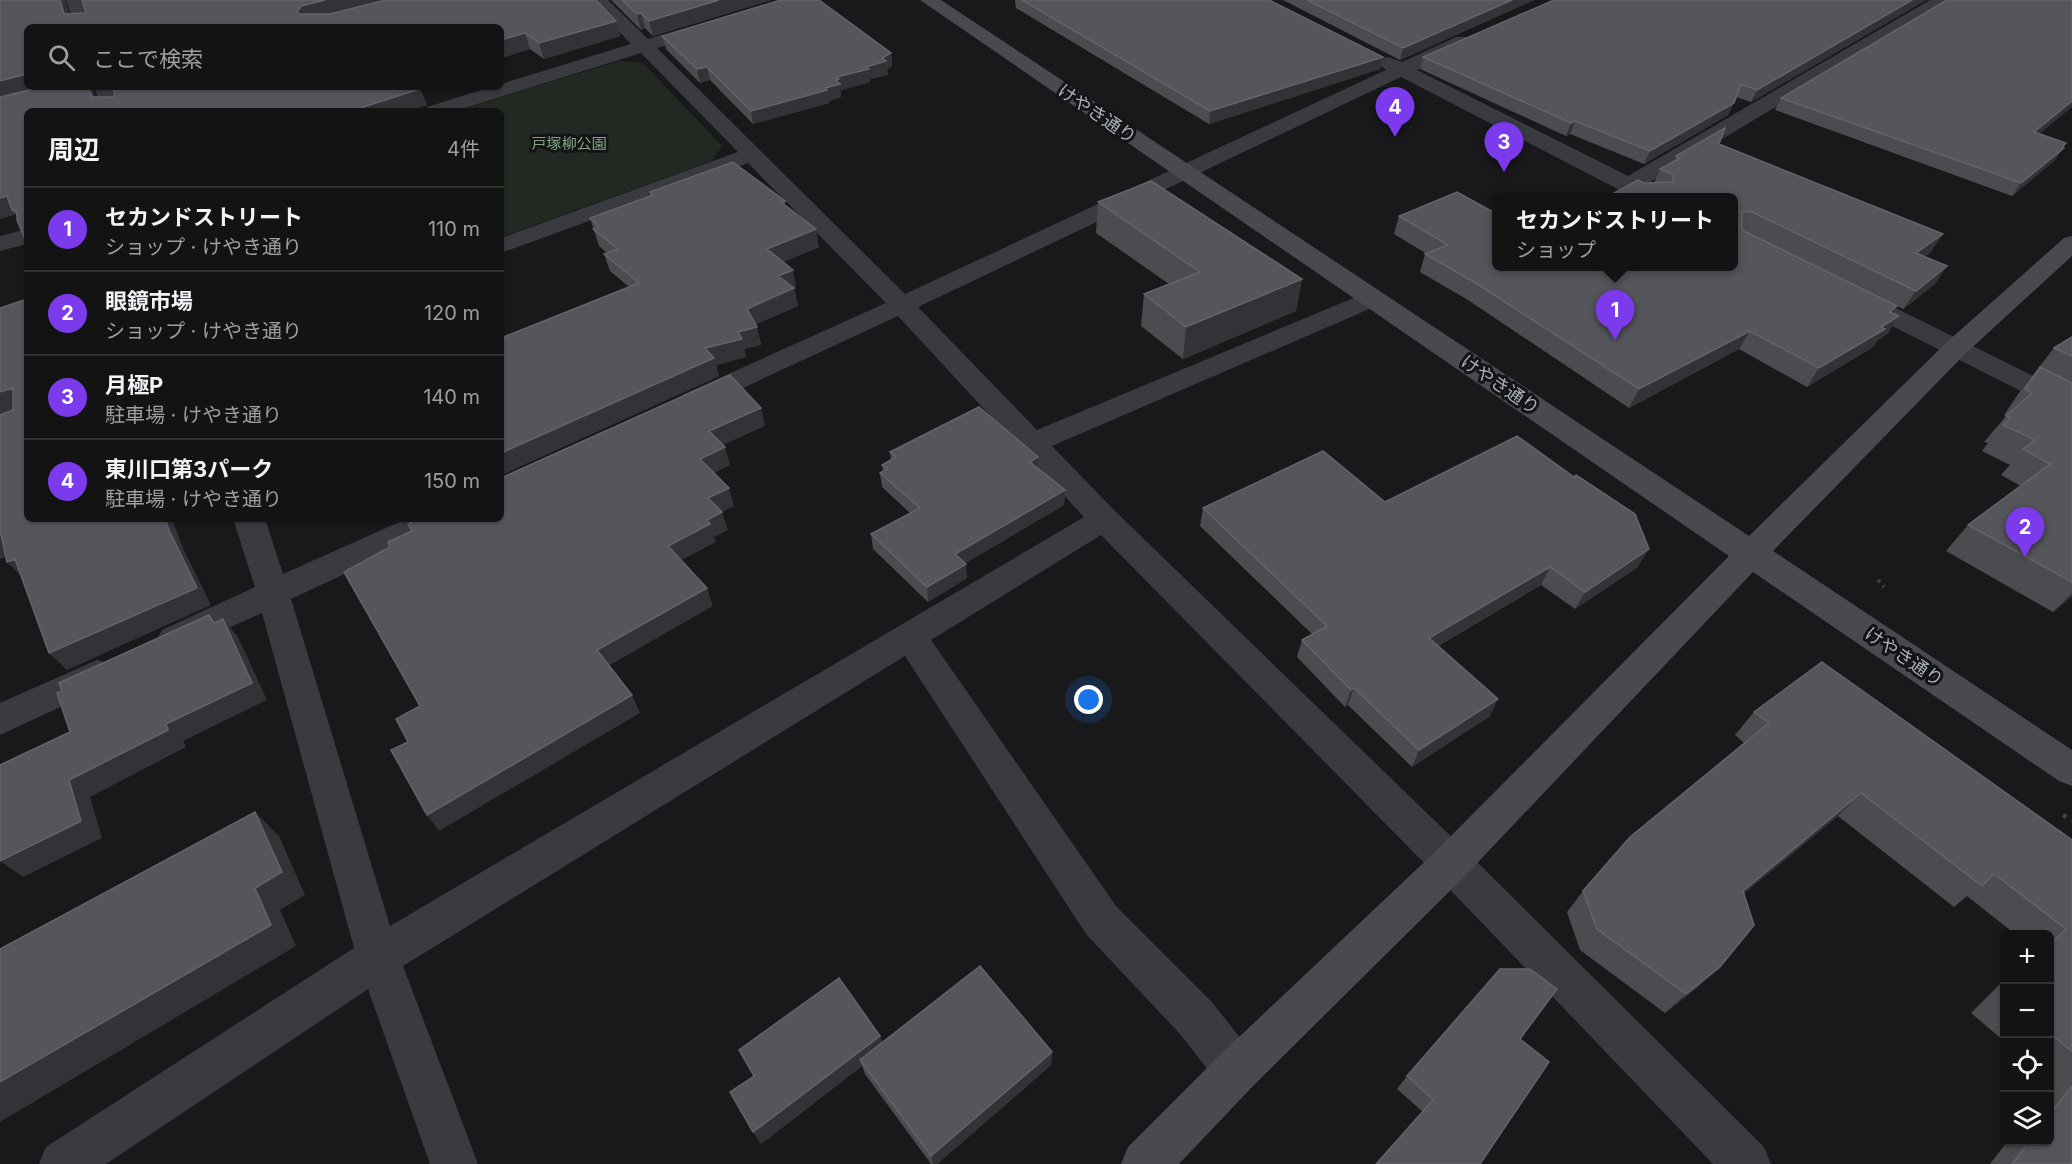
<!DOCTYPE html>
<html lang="ja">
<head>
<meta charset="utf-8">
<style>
  body { margin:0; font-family:Inter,"Noto Sans JP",sans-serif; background:#202022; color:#f1f3f6 }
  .controls { position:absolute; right:18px; bottom:18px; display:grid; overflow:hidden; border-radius:9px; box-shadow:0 2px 4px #0004 }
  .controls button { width:54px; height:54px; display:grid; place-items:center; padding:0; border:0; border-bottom:2px solid #323234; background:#131314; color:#f1f3f6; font:30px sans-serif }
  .you { position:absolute; left:1089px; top:700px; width:21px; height:21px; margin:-15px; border:4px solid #fff; border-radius:50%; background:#1a73e8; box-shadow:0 0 0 9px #1a73e833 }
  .badge { display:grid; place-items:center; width:39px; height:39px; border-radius:50%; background:#7c3aed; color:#fff; font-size:20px; font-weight:700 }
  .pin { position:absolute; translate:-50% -50px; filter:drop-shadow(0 2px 3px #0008) }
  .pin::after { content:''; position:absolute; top:32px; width:21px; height:18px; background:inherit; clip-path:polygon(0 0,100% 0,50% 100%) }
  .popup { position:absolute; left:1492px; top:193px; width:246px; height:78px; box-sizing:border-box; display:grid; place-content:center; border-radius:9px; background:#131314; filter:drop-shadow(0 2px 4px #0005); font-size:20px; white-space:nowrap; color:#9d9ea0 }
  .popup b { font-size:22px; color:#f1f3f6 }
  .popup::after { content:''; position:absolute; left:50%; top:100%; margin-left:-12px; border:12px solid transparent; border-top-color:#131314 }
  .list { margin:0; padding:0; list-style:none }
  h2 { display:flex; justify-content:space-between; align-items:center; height:78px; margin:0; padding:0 24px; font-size:26px }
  h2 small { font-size:20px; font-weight:400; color:#9d9ea0 }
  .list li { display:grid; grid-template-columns:39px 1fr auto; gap:18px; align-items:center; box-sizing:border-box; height:84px; padding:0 24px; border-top:2px solid #323234 }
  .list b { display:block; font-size:22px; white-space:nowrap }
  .list p { margin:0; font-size:20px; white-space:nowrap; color:#9d9ea0 }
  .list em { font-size:20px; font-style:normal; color:#9d9ea0 }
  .icon { flex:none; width:33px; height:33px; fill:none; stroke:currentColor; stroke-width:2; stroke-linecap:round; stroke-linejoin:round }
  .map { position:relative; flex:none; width:2072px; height:1164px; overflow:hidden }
  .search { position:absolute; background:#131314; box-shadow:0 2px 4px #0004; left:24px; top:24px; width:480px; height:66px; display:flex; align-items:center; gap:15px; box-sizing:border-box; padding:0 21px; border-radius:9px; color:#9d9ea0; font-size:22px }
  .panel { position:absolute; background:#131314; box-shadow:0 2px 4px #0004; left:24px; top:108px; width:480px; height:414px; border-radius:9px }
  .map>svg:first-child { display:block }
  .green { fill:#212922 }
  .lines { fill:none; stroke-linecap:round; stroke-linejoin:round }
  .path-far1 { stroke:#404247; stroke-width:4; stroke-dasharray:3 4.5; stroke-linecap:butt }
  .path { stroke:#404247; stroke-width:4.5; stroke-dasharray:4 6; stroke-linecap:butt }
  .street { fill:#3a3b40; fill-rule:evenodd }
  .secondary { fill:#484a50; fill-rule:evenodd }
  .wall { fill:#4a4c50 }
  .shaded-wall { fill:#323336 }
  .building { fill:#55565c; stroke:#62646a; stroke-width:1.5 }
  .labels { text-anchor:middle; stroke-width:6; stroke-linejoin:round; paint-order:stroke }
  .far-park-label { font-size:15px; fill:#82a685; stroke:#141416 }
  .street-label { font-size:18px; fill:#abb0bb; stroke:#141416 }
</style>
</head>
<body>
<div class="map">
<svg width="2072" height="1164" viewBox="0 0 2072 1164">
  <rect width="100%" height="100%" fill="#19191b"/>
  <!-- green -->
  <path class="green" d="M619 61 643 63 722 146 712 161 501 237V111H456Z"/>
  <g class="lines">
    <!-- path-far1 -->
    <path class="path-far1" d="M1878 580 1884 587"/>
    <!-- path -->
    <path class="path" d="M2063 815 2072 821"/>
    <!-- street -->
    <path class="street" d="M66 0H84L93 27H75Z
      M589 0H608L648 39 661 35 668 37 670 41 668 45 657 48 905 294 1386 70 1378 63 1381 59 1388 57 1402 62 1456 37H1470L1472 41 1470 45 1417 70 1628 176 1930 0H1952L1949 4 1645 185 1662 193 1665 198H1635L1401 77 918 307 1037 430 1363 294 1372 291 1381 294 1385 299 1381 304 1052 446 1115 511 1465 850 1764 1147 1771 1164H1713L1437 876 1101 535 931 640 1116 906 1211 1001 1253 1054 1260 1070 1253 1086 1237 1093 1221 1086 1179 1033 1086 934 905 656 403 966 478 1164H430L368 989 106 1164H39L46 1147 354 948 262 613 174 652 162 648 157 639 162 630 255 587 233 519H265L283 574 406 519H450L445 527 291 599 390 926 1084 517 898 316 704 406 694 409 684 406 680 400 684 394 886 303 748 163 501 253V238L738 152 641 53 455 111H424L427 107 491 87H501V84L631 44Z
      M94 87H114L123 111H103Z
      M27 229V244L0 251V236Z
      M1856 290 1865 293 2072 395V415L2062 412 1847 303 1843 298 1847 293Z
      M97 660 110 664 115 674 110 684 0 735V703Z"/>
    <!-- secondary -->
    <path class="secondary" d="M920 0H941L1749 536 1947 342 2064 238 2072 236V256L1965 354 1773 551 2072 750V786L2059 781 1753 572 1465 876 1253 1086 1179 1164H1121L1128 1147 1221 1054 1437 850 1729 556Z"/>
  </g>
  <!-- wall -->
  <path class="wall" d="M0 0H65L69 14 86 13 82 0H596L616 21 620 36 544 59 530 49 501 58V27H27V87H91L95 97H113L115 94 112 87H418L420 89 427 105 408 111H27V244L17 220V216L16 214 0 219Z
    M611 0H771L653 36 645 28 641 30Z
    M1015 0H1269L1383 57 1380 69 1209 124 1016 8Z
    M1283 0H1534L1400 60Z
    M1554 0H1926L1751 102 1736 97 1728 115 1644 164 1570 134 1566 136 1420 69 1423 57Z
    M662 36 891 53 892 66 887 69 888 75 870 79V82L841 90V97L829 101V103L753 124 710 80 700 83 666 49Z
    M1781 98 2039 134 2066 143 2055 160 2012 196 1775 110Z
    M1719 144 1931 252 1924 257 1935 284 1903 309 1742 230 1897 306 1892 313 1899 316 1887 334 1878 340 1873 347 1807 387 1739 349 1629 408 1468 300 1420 272 1425 254H1427L1394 234 1399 216 1497 267 1644 183H1654L1660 169 1674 161 1676 156Z
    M650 192 785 201V205L819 247 783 262 796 287 794 288 798 306 756 324 761 345 744 349 746 357 716 365 719 376 501 475V338L629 287 610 271 604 254 607 253 599 246 590 218 651 196Z
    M1098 202 1302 279 1296 311 1183 359 1141 326 1144 294 1169 284 1096 233Z
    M2072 337V596L2053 612 1946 551 1968 525 2021 486 2001 475 2010 465 1982 451 1988 443 1984 442 2006 416 2004 415 2019 393 2054 348Z
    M890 452 1038 469 1065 490 1064 505 965 563 967 578 928 602 873 549 871 534 910 513 882 487 880 473 883 471 882 465 891 460Z
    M1385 502 1638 567 1575 609 1541 585 1438 646 1490 716 1412 767 1348 705 1345 707 1297 657 1302 640 1312 634 1200 526 1203 508Z
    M1754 712 2072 840V1164H1990L2007 1142H2049V1088L2054 1082 2049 1079V934H2015L1967 896 1954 907 1838 816 1744 893 1698 987 1665 1013 1580 950 1567 912 1583 891 1744 743 1735 735Z
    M2004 980V1041L1971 1013Z
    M880 1036 882 1043 1052 1052 1051 1065 937 1164H931L865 1074 862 1066 761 1144Z
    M1520 1039 1423 1112 1397 1089 1407 1076Z"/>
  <!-- shaded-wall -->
  <path class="shaded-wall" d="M60 0H65L73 27 64 14Z
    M325 0H390L304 27 297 12 301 6Z
    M719 0H771L653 36 649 21Z
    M1512 0H1534L1400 60 1403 48Z
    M1912 0H1926L1751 102 1757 90Z
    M641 13 645 28 641 30 637 14Z
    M616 21 620 36 544 59 539 43Z
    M525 33 530 49 501 58V40Z
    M891 53 892 66 887 69 888 75 870 79V82L841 90V97L829 101V103L753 124 751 111 825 88 836 80 837 77 866 67Z
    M1383 57 1380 69 1209 124 1210 111Z
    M707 67 710 80 700 83 697 69Z
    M27 74V87H49L0 100V81Z
    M88 87H91L93 90 101 111 92 97Z
    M420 89 427 105 408 111H351Z
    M2072 101V107L2026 145 2034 132Z
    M1734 103 1728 115 1644 164 1650 151Z
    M1575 121 1570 134 1566 136 1571 123Z
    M2066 143 2055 160 2012 196 2021 183Z
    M7 196 17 212 12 210 16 214 0 219V198Z
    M816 229 819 247 770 267 767 249Z
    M1943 234 1931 252 1904 271 1916 253Z
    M1947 266 1935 284 1903 309 1916 291Z
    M793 270 796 287 782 293 778 276Z
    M1302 279 1296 311 1183 359 1186 327Z
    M794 288 798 306 751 326 747 309Z
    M1897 306 1884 325 1899 316 1887 334 1878 340 1873 347 1807 387 1819 368Z
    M757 327 761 345 744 349 746 357 716 365 719 376 501 475V453L738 332Z
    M1750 331 1739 349 1629 408 1639 389Z
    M13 388 27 407 0 415V392Z
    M761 408 765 426 714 449 709 431Z
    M725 447 730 465 706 477 700 459Z
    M1038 457V472L1030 462Z
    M729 488 734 506 714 516 708 498Z
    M1065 490 1064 505 956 569 955 554Z
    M722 512 728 530 714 537 716 542 674 564 668 546 707 520Z
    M165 519H172L183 548 211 605 67 670 49 653 169 530Z
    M0 534H1L18 552 0 559Z
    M1649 549 1638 567 1575 609 1585 592Z
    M15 559 25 580 7 562Z
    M966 564 967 578 928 602 927 587Z
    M1550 567 1541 585 1422 655 1429 638Z
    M707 588 713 606 605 668 597 650Z
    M2072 593V596L2053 612Z
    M223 619 238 637 267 700 183 741 186 747 90 797 102 838 23 877 0 861 69 780 166 724Z
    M1354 688 1348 705 1345 707 1351 690Z
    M632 695 640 713 439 831 427 815Z
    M1498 699 1490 716 1412 767 1419 750Z
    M1861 793 1838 816 1722 912 1743 891Z
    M255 812 279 836 305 895 280 910 296 946 0 1122V1082L255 888Z
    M1720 967 1698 987 1665 1013 1686 994Z
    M880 1036 884 1050 860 1060 862 1066 761 1144 753 1132Z
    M1052 1052 1051 1065 937 1164H933L931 1156Z"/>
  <!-- building -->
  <path class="building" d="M0 0H60L64 14 86 13 82 0H325L301 6 297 12 299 14H330L386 0H596L616 21 539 43 525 33 501 40V27H27V74L0 81Z
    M622 0H719L649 21 641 13 637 14Z
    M781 0H819L891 53 882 58 886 61 866 67 869 69 837 77 839 79 836 80 840 84 825 88 827 90 751 111 707 67 697 69 662 36Z
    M1022 0H1269L1383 57 1210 111Z
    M1307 0H1512L1403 48Z
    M1554 0H1912L1757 90 1741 84 1734 103 1650 151 1575 121 1571 123 1423 57Z
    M1947 0H2072V101L2034 132 2066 143 2062 147 2064 148 2021 183 1781 98Z
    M41 87H88L92 97H113L115 94 112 87H418L420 89 351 111H27V244L17 220V212L12 210 7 196 0 198V97Z
    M1725 128 1719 144 1943 234 1916 253 1947 266 1916 291 1752 212 1742 211V230L1897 306 1890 312 1899 316 1881 327 1885 329 1819 368 1750 331 1639 389 1474 282 1425 254 1448 245 1399 216 1457 192 1497 214V267H1734V198H1605L1638 180 1644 183 1674 182 1672 174 1660 169 1680 158 1676 156Z
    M733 162 785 201 781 202 816 229 767 249 793 270 778 276 794 288 747 309 757 327 738 332 742 339 705 348 714 358 501 453V338L639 283 604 254 618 249 593 229 599 227 590 218 653 195 650 192Z
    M1151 181 1302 279 1186 327 1144 294 1200 272 1098 202Z
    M27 299V519H165L169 530 197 588 49 653 15 559 7 562 1 534H0V415L13 410V388L0 392V308Z
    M2072 337V356L2054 348Z
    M2040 367 2072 383V582L1968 525 2050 464 2023 449 2035 440 2003 425 2010 418 2006 416 2032 393 2025 389Z
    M730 375 761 408 709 431 725 447 700 459 729 488 708 498 722 512 707 520 710 524 668 546 707 588 597 650 632 695 427 815 391 750 408 742 396 719 420 706 344 572 390 547 388 542 412 531 408 524 419 519H501V478Z
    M979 407 1038 457 1030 462 1065 490 955 554 966 564 927 587 871 534 920 508 880 473 887 469 882 465 896 457 890 452Z
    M1517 436 1574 477 1576 475 1635 514 1649 549 1585 592 1550 567 1429 638 1498 699 1419 750 1354 688 1351 690 1302 640 1327 626 1203 508 1323 451 1385 502Z
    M209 615 214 623 223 619 252 683 166 724 168 730 69 780 81 821 0 861V765L70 732 57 693 62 691 59 683Z
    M1822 662 2072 840V1051L2049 1033V946L2066 929 1994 874 1982 886 1861 793 1743 891 1754 925 1720 967 1686 994 1597 929 1583 891 1630 837 1769 723 1754 712Z
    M255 812 282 872 255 888 271 925 0 1082V949Z
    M980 966 1052 1052 931 1156 860 1060Z
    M1500 969H1530L1557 989 1520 1039 1549 1062 1480 1164H1376L1433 1100 1407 1076Z
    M839 978 880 1036 753 1132 730 1092 754 1076 739 1050Z
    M2072 1086V1164H2012L2029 1142H2049V1115Z"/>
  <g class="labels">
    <!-- far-park labels -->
    <g class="far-park-label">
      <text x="569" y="149">戸塚柳公園</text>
    </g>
    <!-- street labels -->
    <g class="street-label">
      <text transform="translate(1097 114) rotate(34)" y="6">けやき通り</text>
      <text transform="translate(1500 385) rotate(34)" y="6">けやき通り</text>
      <text transform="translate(1904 657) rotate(34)" y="6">けやき通り</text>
    </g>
  </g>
</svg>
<div class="controls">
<button>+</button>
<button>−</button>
<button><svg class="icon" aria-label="locate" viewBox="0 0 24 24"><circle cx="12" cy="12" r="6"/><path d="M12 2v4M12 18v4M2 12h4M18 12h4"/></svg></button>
<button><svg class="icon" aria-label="layers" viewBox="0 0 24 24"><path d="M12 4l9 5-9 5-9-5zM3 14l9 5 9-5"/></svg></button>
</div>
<div class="you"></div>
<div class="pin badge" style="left:1615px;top:340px">1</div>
<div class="popup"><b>セカンドストリート</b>ショップ</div>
<div class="pin badge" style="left:2025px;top:557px">2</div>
<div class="pin badge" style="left:1504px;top:172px">3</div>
<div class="pin badge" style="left:1395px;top:137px">4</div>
<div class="search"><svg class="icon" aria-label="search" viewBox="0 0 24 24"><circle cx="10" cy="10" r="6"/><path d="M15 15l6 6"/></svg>ここで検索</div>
<section class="panel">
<h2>周辺<small>4件</small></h2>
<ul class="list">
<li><span class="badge">1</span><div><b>セカンドストリート</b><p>ショップ · けやき通り</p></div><em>110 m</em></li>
<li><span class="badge">2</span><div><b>眼鏡市場</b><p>ショップ · けやき通り</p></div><em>120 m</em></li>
<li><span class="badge">3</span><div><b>月極P</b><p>駐車場 · けやき通り</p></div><em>140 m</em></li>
<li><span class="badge">4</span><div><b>東川口第3パーク</b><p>駐車場 · けやき通り</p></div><em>150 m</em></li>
</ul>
</section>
</div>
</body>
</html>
